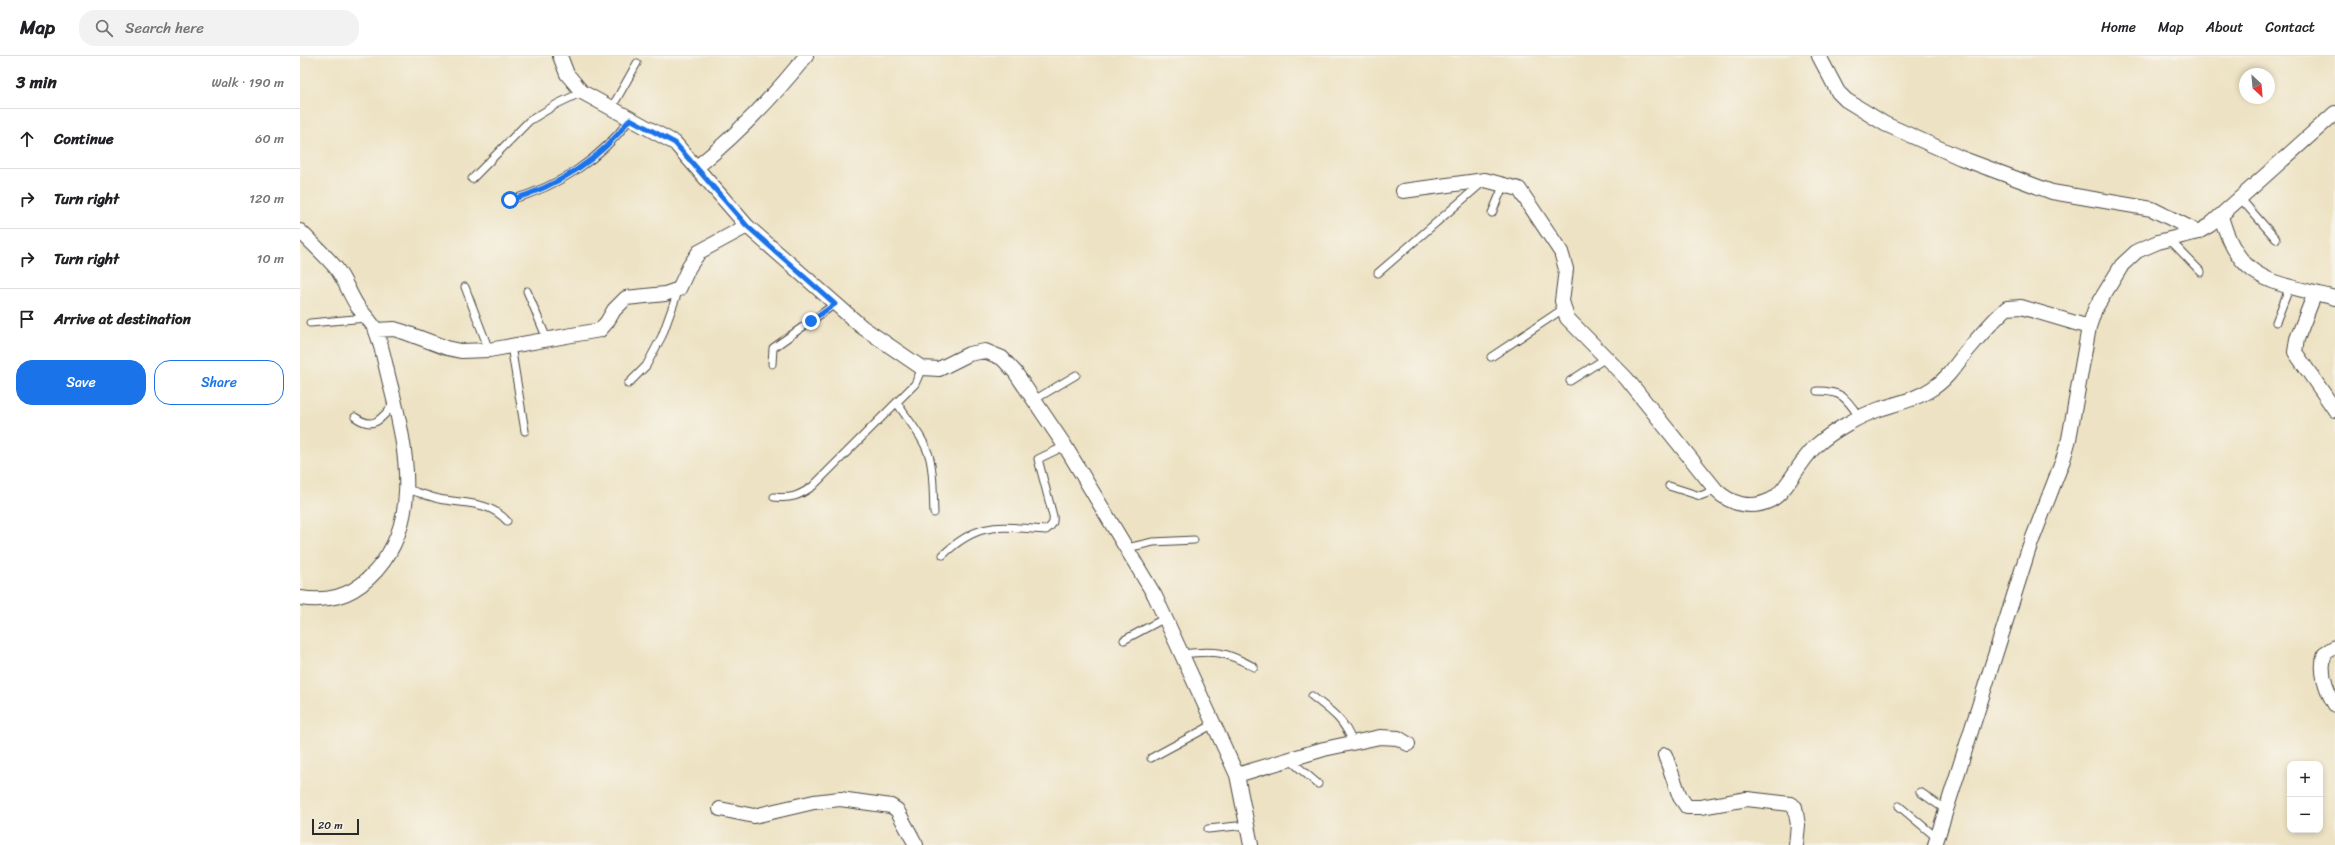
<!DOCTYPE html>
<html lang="en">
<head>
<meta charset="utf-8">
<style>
  body { margin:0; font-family:Sriracha,sans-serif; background:#f2f2f2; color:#202124 }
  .controls { position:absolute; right:12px; bottom:12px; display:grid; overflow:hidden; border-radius:8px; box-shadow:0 2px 6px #0003 }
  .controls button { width:36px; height:36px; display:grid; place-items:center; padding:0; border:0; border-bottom:1px solid #e0e0e0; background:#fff; color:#202124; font:20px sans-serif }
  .compass { position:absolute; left:1939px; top:12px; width:36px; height:36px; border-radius:50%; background:#fff; box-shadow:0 2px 6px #0003; rotate:154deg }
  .scale { position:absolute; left:12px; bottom:10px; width:47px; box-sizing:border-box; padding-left:4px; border:2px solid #2b2b2b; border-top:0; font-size:11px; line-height:14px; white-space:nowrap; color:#2b2b2b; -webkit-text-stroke:3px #f7f3e8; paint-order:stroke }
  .stop { position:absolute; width:12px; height:12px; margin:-9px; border:3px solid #1a73e8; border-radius:50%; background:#fff }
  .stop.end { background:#1a73e8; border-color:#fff; box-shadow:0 1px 4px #0008 }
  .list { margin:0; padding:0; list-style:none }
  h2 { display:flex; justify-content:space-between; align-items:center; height:52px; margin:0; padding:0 16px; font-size:17px }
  h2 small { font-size:13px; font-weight:400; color:#757577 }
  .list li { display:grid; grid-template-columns:26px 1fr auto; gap:12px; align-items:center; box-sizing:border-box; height:60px; padding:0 16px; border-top:1px solid #e0e0e0 }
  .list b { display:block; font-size:15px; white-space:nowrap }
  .list em { font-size:13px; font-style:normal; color:#757577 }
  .actions { display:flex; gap:8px; padding:12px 16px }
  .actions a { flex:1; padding:9px 0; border:1px solid #1a73e8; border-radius:16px; text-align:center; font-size:14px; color:#1a73e8 }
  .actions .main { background:#1a73e8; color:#fff }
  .icon { flex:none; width:22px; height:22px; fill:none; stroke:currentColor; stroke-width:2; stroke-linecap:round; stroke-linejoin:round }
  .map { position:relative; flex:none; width:2035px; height:789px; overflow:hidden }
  header { display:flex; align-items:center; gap:24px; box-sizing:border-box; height:56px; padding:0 20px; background:#fff; border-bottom:1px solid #e0e0e0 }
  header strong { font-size:19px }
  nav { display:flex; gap:22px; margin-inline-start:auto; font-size:14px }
  .search { width:280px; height:36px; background:#f2f2f2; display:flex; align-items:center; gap:10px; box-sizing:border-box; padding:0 14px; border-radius:16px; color:#757577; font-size:15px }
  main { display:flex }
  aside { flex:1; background:#fff }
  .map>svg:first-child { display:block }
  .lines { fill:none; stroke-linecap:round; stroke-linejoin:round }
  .service-casing { stroke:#484642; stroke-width:9 }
  .minor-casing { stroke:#484642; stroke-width:16 }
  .service { stroke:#fff; stroke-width:7 }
  .minor { stroke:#fff; stroke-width:14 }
  .route { stroke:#1a73e8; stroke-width:5 }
</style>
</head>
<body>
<header>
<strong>Map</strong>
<div class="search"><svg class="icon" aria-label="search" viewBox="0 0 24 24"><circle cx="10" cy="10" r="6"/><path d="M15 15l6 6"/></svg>Search here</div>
<nav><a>Home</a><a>Map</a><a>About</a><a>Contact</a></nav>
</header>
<main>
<aside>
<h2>3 min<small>Walk · 190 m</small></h2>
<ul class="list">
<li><svg class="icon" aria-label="ahead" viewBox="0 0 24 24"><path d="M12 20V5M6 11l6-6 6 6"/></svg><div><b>Continue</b></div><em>60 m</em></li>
<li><svg class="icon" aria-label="right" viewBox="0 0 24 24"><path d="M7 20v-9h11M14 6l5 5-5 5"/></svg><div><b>Turn right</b></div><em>120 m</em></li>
<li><svg class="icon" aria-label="right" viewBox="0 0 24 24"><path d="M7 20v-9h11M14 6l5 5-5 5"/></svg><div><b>Turn right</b></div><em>10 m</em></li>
<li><svg class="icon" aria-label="arrive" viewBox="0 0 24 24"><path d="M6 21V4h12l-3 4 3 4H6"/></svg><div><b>Arrive at destination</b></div></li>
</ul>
<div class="actions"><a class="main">Save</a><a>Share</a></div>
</aside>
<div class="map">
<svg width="2035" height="789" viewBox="0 0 2035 789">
  <rect width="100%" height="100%" fill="#f7f3e8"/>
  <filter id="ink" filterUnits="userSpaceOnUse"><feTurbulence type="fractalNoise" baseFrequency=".025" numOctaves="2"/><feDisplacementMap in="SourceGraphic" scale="8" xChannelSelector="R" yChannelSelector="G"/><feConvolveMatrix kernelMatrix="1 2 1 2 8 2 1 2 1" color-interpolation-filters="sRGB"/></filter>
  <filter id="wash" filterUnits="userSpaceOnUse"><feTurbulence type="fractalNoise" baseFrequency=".012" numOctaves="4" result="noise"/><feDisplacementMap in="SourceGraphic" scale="16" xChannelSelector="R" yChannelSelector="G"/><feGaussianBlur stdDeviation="0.9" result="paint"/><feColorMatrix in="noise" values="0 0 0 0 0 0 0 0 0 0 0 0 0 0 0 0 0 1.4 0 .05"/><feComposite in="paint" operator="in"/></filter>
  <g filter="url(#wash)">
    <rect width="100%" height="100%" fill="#ede2c3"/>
  </g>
  <g filter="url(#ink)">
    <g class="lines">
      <!-- service casing -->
      <g class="service-casing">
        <path id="service" d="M311 53 337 7
          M172 123 229 65 257 48 282 36
          M1940 142 1976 183
          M210 144C258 131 301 103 330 63
          M1192 157 1204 128
          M1869 183 1901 216
          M1078 217 1183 126
          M165 231 189 294
          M227 235 247 283
          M1976 266 1990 230
          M10 267 66 262
          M211 290 225 375
          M1191 301 1263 253
          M472 308 473 292 535 248
          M1270 325 1306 302
          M328 328 346 310 362 280 379 233
          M1517 335C1543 335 1546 342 1560 362
          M734 344 776 319
          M597 347C608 364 625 383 630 403 634 421 633 439 634 457
          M55 361C75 375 81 362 95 347
          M1369 430 1400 440 1416 434
          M106 433C117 436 128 440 139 443 164 448 188 444 207 465
          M474 441C491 443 499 440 513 430L615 328 622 312
          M827 492 853 486 894 484
          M643 499C679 464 700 471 746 474 752 470 754 467 753 460L738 403 765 390
          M824 584 865 562
          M882 598C914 594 925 595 954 611
          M1012 640C1031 655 1044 663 1053 687
          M851 702 914 668
          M990 704 1018 728
          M1620 736 1646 754
          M1599 750 1637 782
          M908 773 947 769"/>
      </g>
      <!-- minor casing -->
      <g class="minor-casing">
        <path id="minor" d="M260 0 267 18 282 36 375 87 447 170 562 271 622 312 639 313 669 298 685 295 702 302 715 316 765 390 855 540 937 719 951 789
          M1519 0 1538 36 1546 44 1585 68 1661 102 1752 136 1852 153 1898 176
          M397 111C438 78 473 41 506 0
          M1103 135 1185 124 1219 133 1261 196 1266 213 1262 245 1267 262 1326 322 1416 434C1430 448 1451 454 1471 444 1487 436 1500 403 1517 389 1534 374 1559 360 1580 353 1598 347 1617 343 1633 332 1647 323 1656 309 1666 296 1679 281 1692 265 1707 252L1721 251 1789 271
          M1921 160C1939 228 1975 226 2035 242
          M0 175C12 187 25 199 36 212 45 224 50 239 58 251 64 259 73 267 76 275 83 293 86 313 91 331 107 395 123 471 69 522 49 541 27 546 0 542
          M2015 237 1997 283 1995 296 2035 354
          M76 274 94 273 104 276 147 292 161 295 189 294 300 274 307 266 314 254 326 242 365 238 379 233 389 211 399 196 447 170
          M2035 591 2025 597C2019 614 2026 634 2035 649
          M1365 699 1380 741 1387 751H1401L1447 743 1490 748 1495 751 1498 769 1496 789
          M937 719 1024 693 1080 681 1098 682 1108 688
          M420 753 454 760 514 746 540 743 591 750 597 754 616 789
          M1635 789 1729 492 1763 404 1769 383 1789 271 1795 253 1822 209 1837 195 1858 186 1898 176 1910 169 2035 57"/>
      </g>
      <!-- service -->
      <use href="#service" class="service"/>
      <!-- minor -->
      <use href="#minor" class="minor"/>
    </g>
  </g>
  <g class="lines" filter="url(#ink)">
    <!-- route -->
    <path class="route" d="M210 144C257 131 301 103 330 63L375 87 447 170 535 248 511 265"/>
  </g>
</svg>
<div class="controls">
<button>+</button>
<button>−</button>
</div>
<svg class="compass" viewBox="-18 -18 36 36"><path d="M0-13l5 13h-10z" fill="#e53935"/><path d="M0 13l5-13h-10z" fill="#757577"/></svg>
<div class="scale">20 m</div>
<div class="stop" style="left:210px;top:144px"></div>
<div class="stop end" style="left:511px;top:265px"></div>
</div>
</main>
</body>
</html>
